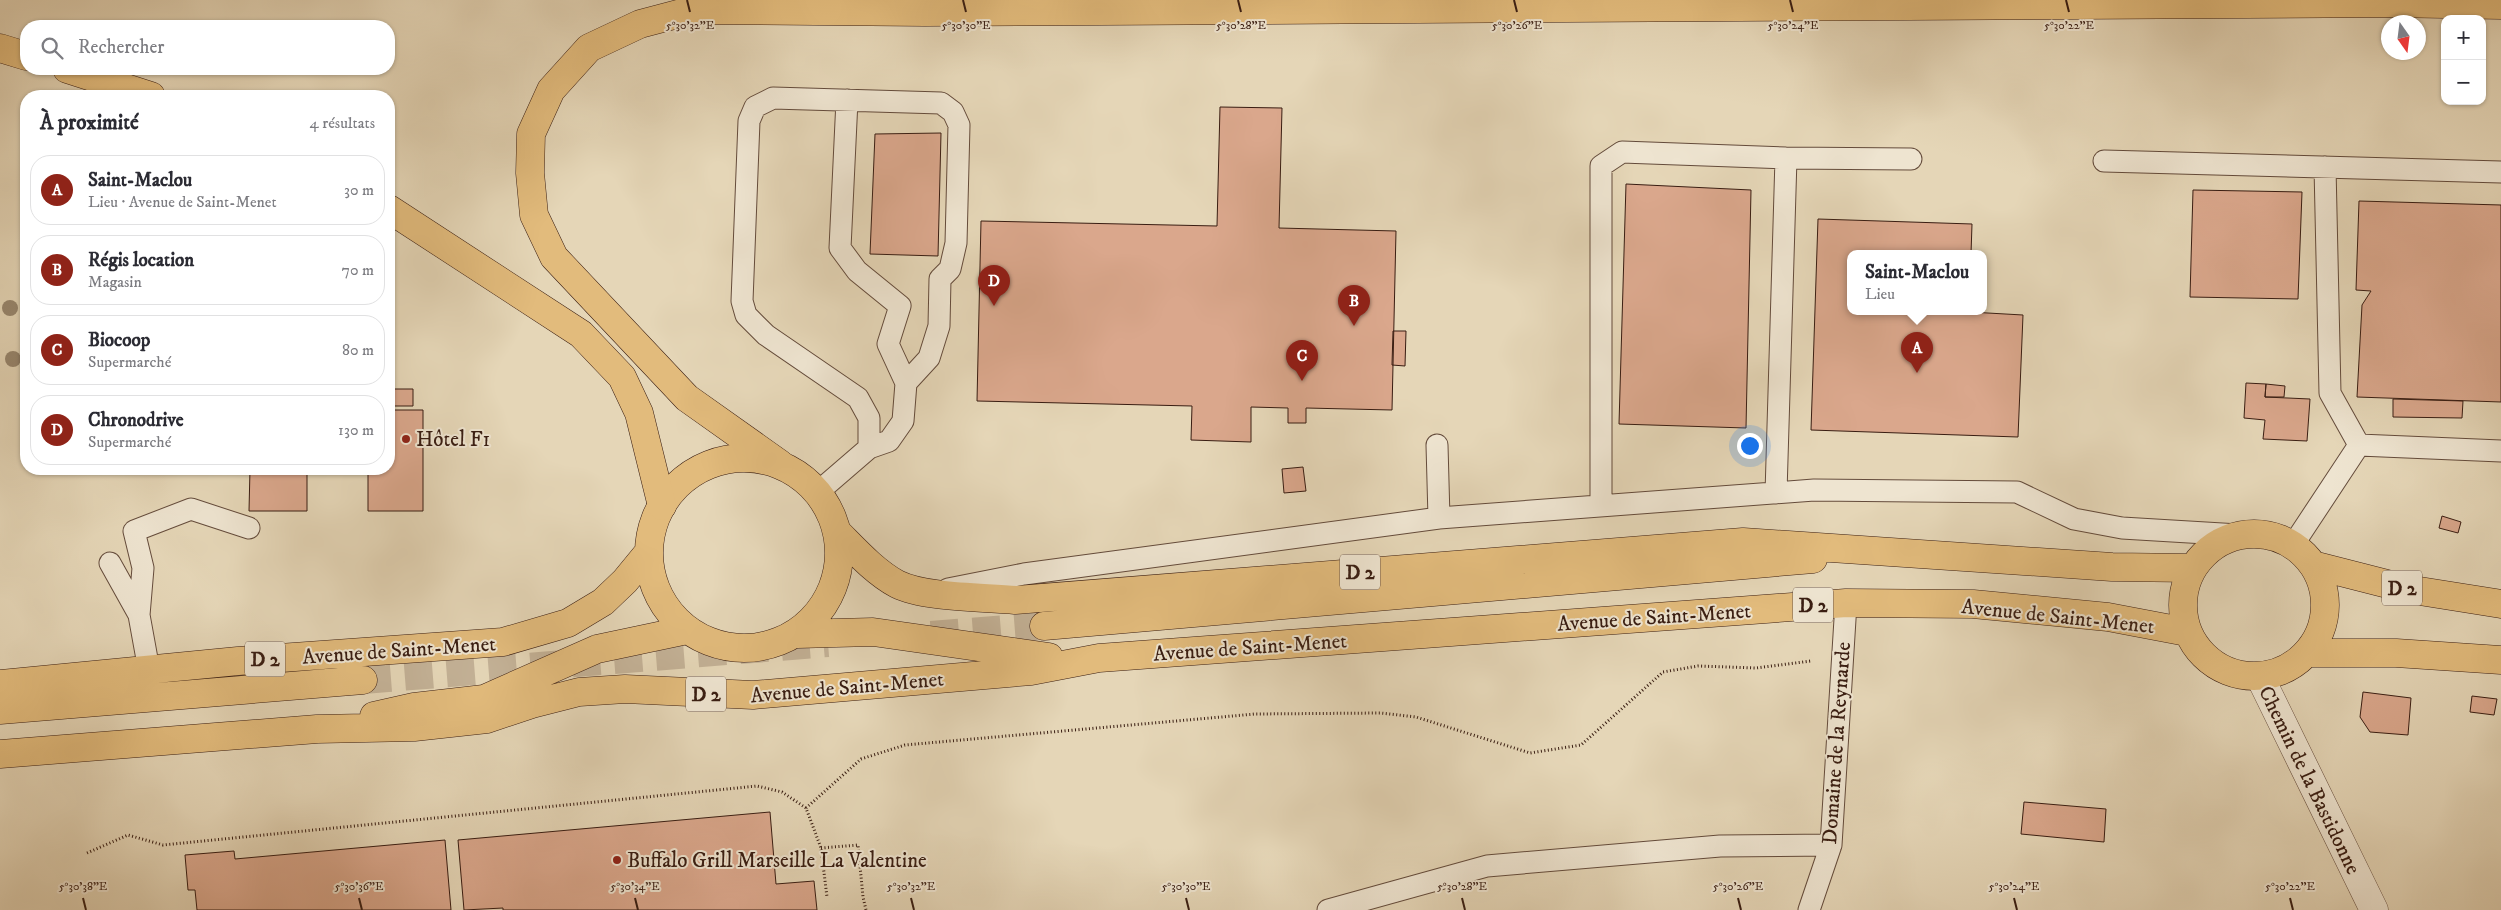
<!DOCTYPE html>
<html lang="fr">
<head>
<meta charset="utf-8">
<style>
  body { margin:0; font-family:"IM FELL DW Pica",serif; background:#f7f7f7; color:#2b2b33 }
  .controls { position:absolute; right:15px; top:15px; display:grid; overflow:hidden; border-radius:10px; box-shadow:0 1px 4px #0004 }
  .controls button { width:45px; height:45px; display:grid; place-items:center; padding:0; border:0; border-bottom:1px solid #e1e1e2; background:#fff; color:#2b2b33; font:25px sans-serif }
  .compass { position:absolute; left:2381px; top:15px; width:45px; height:45px; border-radius:50%; background:#fff; box-shadow:0 1px 4px #0004; rotate:166deg }
  .you { position:absolute; left:1749px; top:445px; width:18px; height:18px; margin:-12px; border:4px solid #fff; border-radius:50%; background:#1a73e8; box-shadow:0 0 0 8px #1a73e833 }
  .badge { display:grid; place-items:center; width:32px; height:32px; border-radius:50%; background:#8f2418; color:#fff; font-size:16px; font-weight:700 }
  .pin { position:absolute; translate:-50% -41px; filter:drop-shadow(0 1px 2px #0008) }
  .pin::after { content:''; position:absolute; top:26px; width:18px; height:15px; background:inherit; clip-path:polygon(0 0,100% 0,50% 100%) }
  .popup { position:absolute; left:1847px; top:250px; width:140px; height:65px; box-sizing:border-box; display:grid; place-content:center; border-radius:10px; background:#fff; filter:drop-shadow(0 1px 4px #0005); font-size:16px; white-space:nowrap; color:#7c7c81 }
  .popup b { font-size:19px; color:#2b2b33 }
  .popup::after { content:''; position:absolute; left:50%; top:100%; margin-left:-10px; border:10px solid transparent; border-top-color:#fff }
  .list { margin:0; padding:0; list-style:none }
  h2 { display:flex; justify-content:space-between; align-items:center; height:65px; margin:0; padding:0 20px; font-size:21px }
  h2 small { font-size:16px; font-weight:400; color:#7c7c81 }
  .list li { display:grid; grid-template-columns:32px 1fr auto; gap:15px; align-items:center; box-sizing:border-box; height:70px; margin:0 10px 10px; padding:0 10px; border:1px solid #e1e1e2; border-radius:20px }
  .list b { display:block; font-size:19px; white-space:nowrap }
  .list p { margin:0; font-size:16px; white-space:nowrap; color:#7c7c81 }
  .list em { font-size:16px; font-style:normal; color:#7c7c81 }
  .icon { flex:none; width:28px; height:28px; fill:none; stroke:currentColor; stroke-width:2; stroke-linecap:round; stroke-linejoin:round }
  .map { position:relative; flex:none; width:2501px; height:910px; overflow:hidden }
  .search { position:absolute; background:#fff; box-shadow:0 1px 4px #0004; left:20px; top:20px; width:375px; height:55px; display:flex; align-items:center; gap:12px; box-sizing:border-box; padding:0 18px; border-radius:20px; color:#7c7c81; font-size:19px }
  .panel { position:absolute; background:#fff; box-shadow:0 1px 4px #0004; left:20px; top:90px; width:375px; height:385px; border-radius:20px }
  .map>svg:first-child { display:block }
  .building { fill:#daa78c; stroke:#391d12 }
  .lines { fill:none; stroke-linecap:round; stroke-linejoin:round }
  .primary-tunnel { stroke:#c3b196; stroke-width:28; stroke-dasharray:28 14; stroke-linecap:butt }
  .service-casing { stroke:#644b3b; stroke-width:23 }
  .minor-casing { stroke:#644b3b; stroke-width:29 }
  .primary-casing { stroke:#391d12; stroke-width:29 }
  .motorway-casing { stroke:#391d12; stroke-width:29 }
  .path { stroke:#391d12; stroke-width:3; stroke-dasharray:1 2.5; stroke-linecap:butt }
  .service { stroke:#eee4d0; stroke-width:21 }
  .minor { stroke:#eee4d0; stroke-width:28 }
  .primary { stroke:#e2bb7c; stroke-width:28 }
  .motorway { stroke:#e2bb7c; stroke-width:28 }
  .tree { fill:#97866e }
  .ticks { fill:none; stroke:#391d12; stroke-width:2 }
  .poi-dot { fill:#8f2418; stroke:#eee4d0; stroke-width:2 }
  .labels { text-anchor:middle; stroke-width:4; stroke-linejoin:round; paint-order:stroke }
  .shield { fill:#eee4d0; stroke:#6f594b; stroke-width:1 }
  .shield-label { font-size:20px; font-weight:bold; fill:#391d12 }
  .poi-label { font-size:21px; fill:#391d12; stroke:#eee4d0; text-anchor:start }
  .street-label { font-size:21px; fill:#391d12; stroke:#eee4d0 }
  .ticks-label { font-size:12px; text-anchor:middle; fill:#391d12; stroke:#eee4d0; stroke-width:4; stroke-linejoin:round; paint-order:stroke }
</style>
</head>
<body>
<div class="map">
<svg width="2501" height="910" viewBox="0 0 2501 910">
  <rect width="100%" height="100%" fill="#e5d6b7"/>
  <filter id="stains"><feTurbulence type="fractalNoise" baseFrequency=".004" numOctaves="4"/><feColorMatrix values="0 0 0 0 .2 0 0 0 0 .09 0 0 0 0 .02 0 0 0 .5 -.17"/></filter>
  <radialGradient id="worn" r=".72"><stop offset=".6" stop-color="#630" stop-opacity="0"/><stop offset="1" stop-color="#630" stop-opacity=".3"/></radialGradient>
  <!-- building -->
  <path class="building" d="M1220 107 1282 108 1279 228 1396 231 1392 410 1306 408V423H1288V408L1251 407V442L1191 440 1192 406 977 401 981 221 1217 226Z
    M941 133 938 256 870 254 875 134Z
    M1626 184 1751 190 1746 428 1619 424Z
    M2193 190 2302 192 2298 299 2190 297Z
    M2359 201 2501 205V402L2357 397 2362 305 2371 291 2356 290Z
    M1818 219 1972 224 1971 254H1851V312H1970L2023 315 2018 437 1811 430Z
    M1393 331H1406L1405 366 1392 365Z
    M2246 383 2266 384 2265 397 2310 399 2307 441 2263 439 2265 420 2244 418Z
    M2266 384 2285 386 2284 397H2265Z
    M390 389H413V406H390Z
    M2393 399 2463 401 2462 418 2393 417Z
    M389 410H423V511H368V469H389Z
    M1303 467 1306 491 1284 493 1282 469Z
    M250 469H307V511H249Z
    M2442 516 2461 522 2458 533 2439 528Z
    M2363 692 2411 698 2408 735 2370 732 2360 717Z
    M2472 696 2497 699 2494 715 2470 712Z
    M2024 802 2106 809 2104 842 2021 834Z
    M770 812 776 884 814 881 817 910H503V908L464 910 458 840Z
    M445 840 451 910H197L195 890H188L185 855 234 851 235 859Z"/>
  <g class="lines">
    <!-- primary-tunnel -->
    <path class="primary-tunnel" d="M931 635 1044 626
      M363 680 828 643"/>
    <!-- service casing -->
    <g class="service-casing">
      <path id="service" d="M773 98 941 103 953 112 959 125 956 243 950 269 940 279 939 326 929 358 906 383 903 421 889 441 869 448V418L858 398 766 335 746 315 742 301 749 121 755 107Z
        M847 100 840 248 857 271 900 306 888 344 906 383
        M2104 161 2501 172
        M2325 167 2330 393 2359 445
        M1437 445 1439 518
        M818 492 869 448
        M1776 493 1786 158
        M1601 505V166L1622 152 1786 158 1911 159
        M2293 545 2359 445 2501 451
        M110 563 139 615
        M948 589 1024 574 1439 518 1814 490 2017 492 2074 519 2122 528 2239 535
        M149 670 139 615 143 568 134 531 191 509 249 528
        M1328 910 1487 866 1720 846 1831 845
        M1809 910 1831 845 1846 603"/>
    </g>
    <!-- minor casing -->
    <g class="minor-casing">
      <path id="minor" d="M2260 677 2374 910"/>
    </g>
    <!-- primary casing -->
    <g class="primary-casing">
      <path id="primary" d="M649 553a95 95 0 1 1 190 0a95 95 0 1 1-190 0Z
        M838 533C856 551 875 572 897 584 925 598 983 597 1015 600L1743 542 2112 567 2193 568
        M2183 605a71 71 0 1 1 142 0a71 71 0 1 1-142 0Z
        M2313 565 2407 589 2501 604
        M1044 626 1813 559
        M797 634 873 632 1049 657
        M2308 653H2396L2501 660
        M0 684 238 661 503 642 568 623 603 602 625 581 648 553
        M0 710 363 680
        M374 716 414 707 484 699 597 649 687 630
        M0 754 317 729 414 727 487 719 532 704 579 692 625 689 753 695 1031 671 1099 658 1846 603 1973 604 2108 617 2187 632"/>
    </g>
    <!-- motorway casing -->
    <g class="motorway-casing">
      <path id="motorway" d="M2388 3 2501 5
        M0 48 26 56
        M67 69 151 96
        M389 209 581 334 622 377 639 413 662 506
        M780 464 687 398 554 257 534 215 530 173 531 134 551 90 589 48 640 24 693 10 925 12 2406 3"/>
    </g>
    <!-- path -->
    <path class="path" d="M806 808 861 759 905 745 1255 714 1381 713 1416 717 1530 753 1581 745 1663 672 1698 666 1756 668 1811 661
      M821 848 858 845 863 897 866 910
      M87 853 128 835 163 845 757 786 782 792 806 808 821 848 827 897"/>
    <!-- service -->
    <use href="#service" class="service"/>
    <!-- minor -->
    <use href="#minor" class="minor"/>
    <!-- primary -->
    <use href="#primary" class="primary"/>
    <!-- motorway -->
    <use href="#motorway" class="motorway"/>
  </g>
  <!-- trees -->
  <g class="tree">
    <circle cx="10" cy="308" r="8"/>
    <circle cx="13" cy="359" r="8"/>
  </g>
  <!-- ticks -->
  <path class="ticks" d="M687 0 690 12M963 0 966 12M1238 0 1241 12M1514 0 1517 12M1790 0 1793 12M2066 0 2069 12M83 898 86 910M359 898 362 910M635 898 638 910M911 898 914 910M1186 898 1189 910M1462 898 1465 910M1738 898 1741 910M2014 898 2017 910M2290 898 2293 910"/>
  <!-- markers -->
  <g class="poi-dot">
    <circle cx="406" cy="439" r="5"/>
    <circle cx="617" cy="860" r="5"/>
  </g>
  <g class="labels">
    <!-- shield labels -->
    <g class="shield">
      <rect x="1340" y="554.5" width="40" height="35" rx="4"/>
      <rect x="2382" y="570.5" width="40" height="35" rx="4"/>
      <rect x="1793" y="587.5" width="40" height="35" rx="4"/>
      <rect x="245" y="641.5" width="40" height="35" rx="4"/>
      <rect x="686" y="676.5" width="40" height="35" rx="4"/>
    </g>
    <g class="shield-label">
      <text x="1360" y="579">D 2</text>
      <text x="2402" y="595">D 2</text>
      <text x="1813" y="612">D 2</text>
      <text x="265" y="666">D 2</text>
      <text x="706" y="701">D 2</text>
    </g>
    <!-- poi labels -->
    <g class="poi-label">
      <text x="416" y="446">Hôtel F1</text>
      <text x="627" y="867">Buffalo Grill Marseille La Valentine</text>
    </g>
    <!-- street labels -->
    <g class="street-label">
      <text transform="translate(2058 616) rotate(6)" y="7">Avenue de Saint-Menet</text>
      <text transform="translate(1654 617) rotate(-4)" y="7">Avenue de Saint-Menet</text>
      <text transform="translate(1250 647) rotate(-4)" y="7">Avenue de Saint-Menet</text>
      <text transform="translate(399 650) rotate(-4)" y="7">Avenue de Saint-Menet</text>
      <text transform="translate(847 687) rotate(-5)" y="7">Avenue de Saint-Menet</text>
      <text transform="translate(1836 743) rotate(-86)" y="7">Domaine de la Reynarde</text>
      <text transform="translate(2310 780) rotate(64)" y="7">Chemin de la Bastidonne</text>
    </g>
  </g>
  <g class="ticks-label">
    <text x="1793" y="29">5°30'24"E</text>
    <text x="2069" y="29">5°30'22"E</text>
    <text x="690" y="29">5°30'32"E</text>
    <text x="966" y="29">5°30'30"E</text>
    <text x="1241" y="29">5°30'28"E</text>
    <text x="1517" y="29">5°30'26"E</text>
    <text x="83" y="890">5°30'38"E</text>
    <text x="359" y="890">5°30'36"E</text>
    <text x="635" y="890">5°30'34"E</text>
    <text x="911" y="890">5°30'32"E</text>
    <text x="1186" y="890">5°30'30"E</text>
    <text x="1462" y="890">5°30'28"E</text>
    <text x="1738" y="890">5°30'26"E</text>
    <text x="2014" y="890">5°30'24"E</text>
    <text x="2290" y="890">5°30'22"E</text>
  </g>
  <rect width="100%" height="100%" filter="url(#stains)"/>
  <rect width="100%" height="100%" fill="url(#worn)"/>
</svg>
<div class="controls">
<button>+</button>
<button>−</button>
</div>
<svg class="compass" viewBox="-18 -18 36 36"><path d="M0-13l5 13h-10z" fill="#e53935"/><path d="M0 13l5-13h-10z" fill="#7c7c81"/></svg>
<div class="you"></div>
<div class="pin badge" style="left:1917px;top:373px">A</div>
<div class="popup"><b>Saint-Maclou</b>Lieu</div>
<div class="pin badge" style="left:1354px;top:326px">B</div>
<div class="pin badge" style="left:1302px;top:381px">C</div>
<div class="pin badge" style="left:994px;top:306px">D</div>
<div class="search"><svg class="icon" aria-label="search" viewBox="0 0 24 24"><circle cx="10" cy="10" r="6"/><path d="M15 15l6 6"/></svg>Rechercher</div>
<section class="panel">
<h2>À proximité<small>4 résultats</small></h2>
<ul class="list">
<li><span class="badge">A</span><div><b>Saint-Maclou</b><p>Lieu · Avenue de Saint-Menet</p></div><em>30 m</em></li>
<li><span class="badge">B</span><div><b>Régis location</b><p>Magasin</p></div><em>70 m</em></li>
<li><span class="badge">C</span><div><b>Biocoop</b><p>Supermarché</p></div><em>80 m</em></li>
<li><span class="badge">D</span><div><b>Chronodrive</b><p>Supermarché</p></div><em>130 m</em></li>
</ul>
</section>
</div>
</body>
</html>
